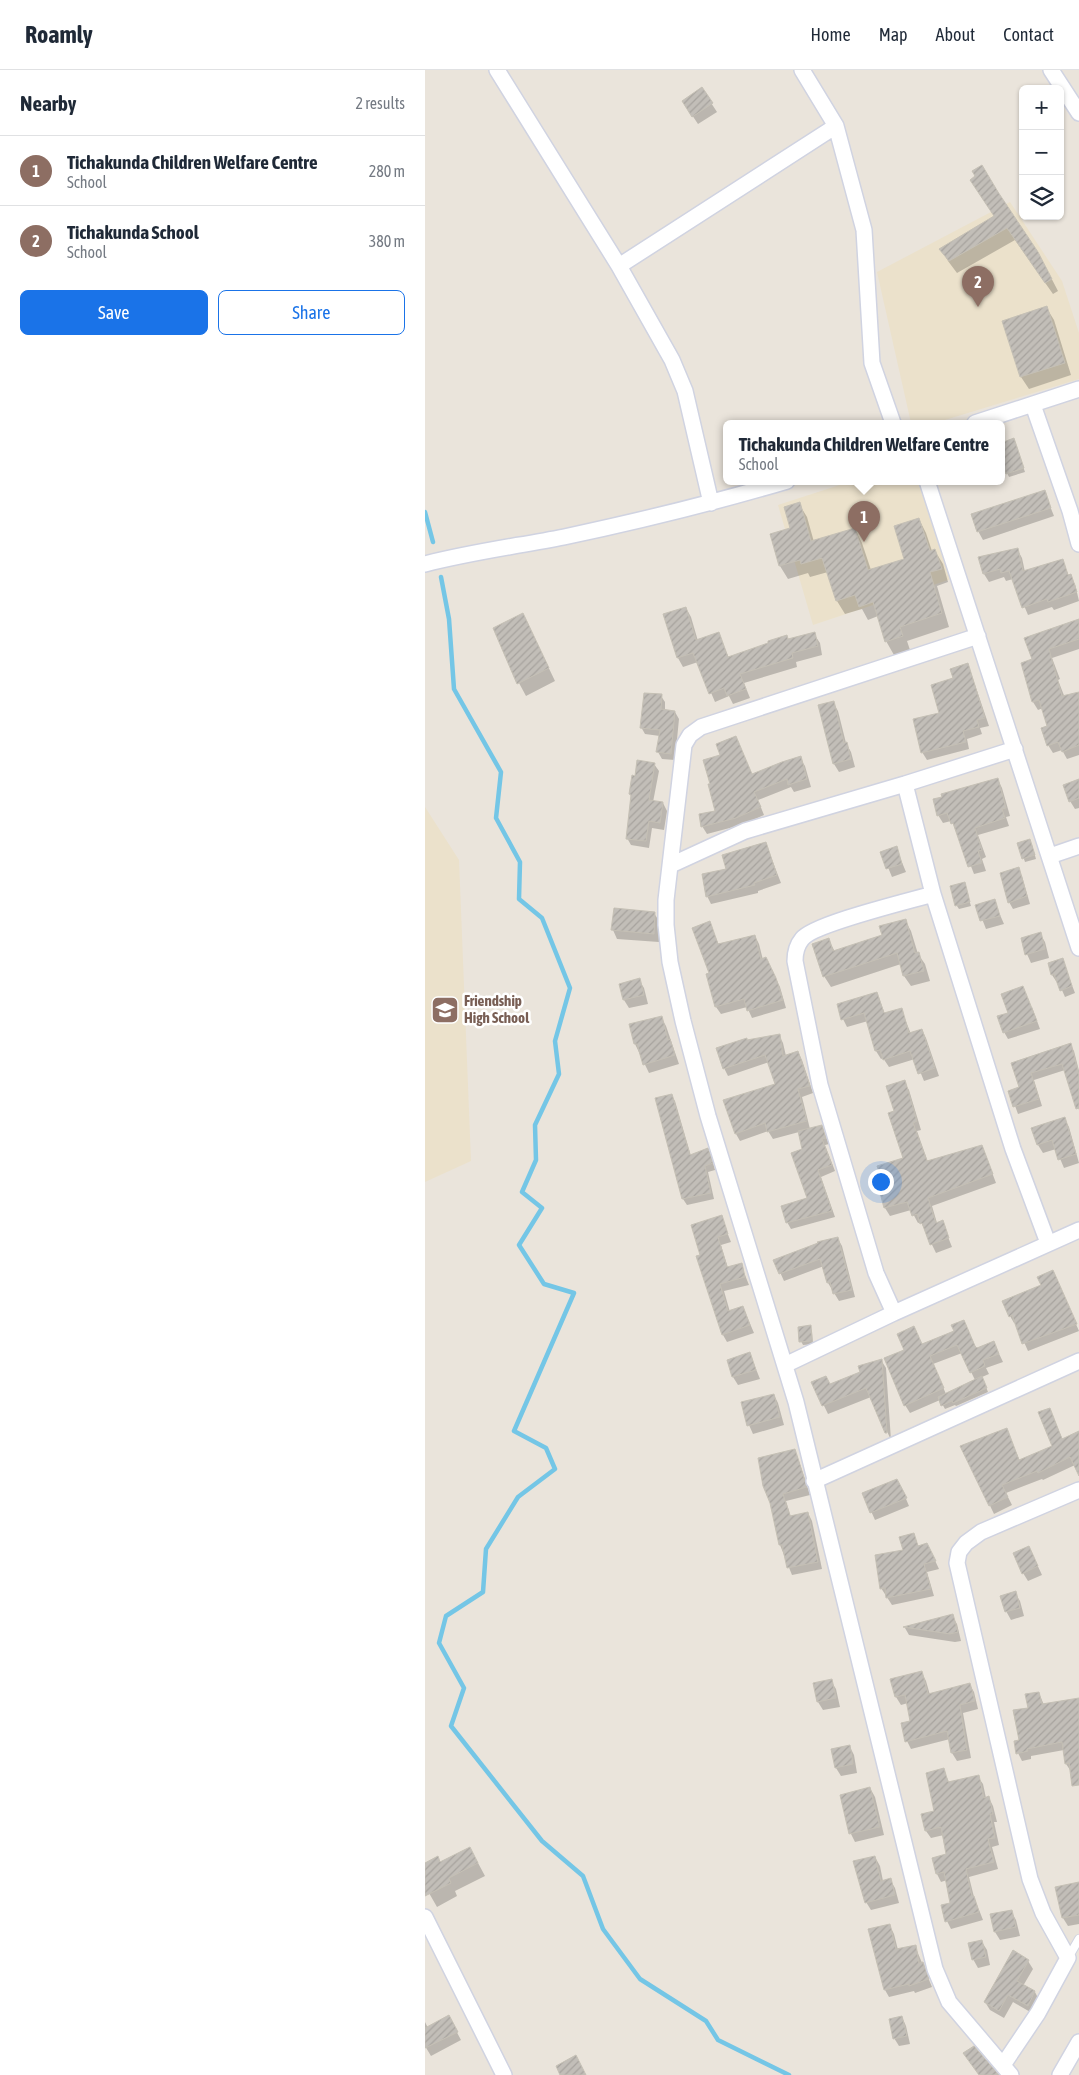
<!DOCTYPE html>
<html lang="en">
<head>
<meta charset="utf-8">
<style>
  body { margin:0; font-family:"Asap Condensed",sans-serif; background:#f2f2f3; color:#1f2937 }
  .controls { position:absolute; right:15px; top:15px; display:grid; overflow:hidden; border-radius:8px; box-shadow:0 1px 4px #0004 }
  .controls button { width:45px; height:45px; display:grid; place-items:center; padding:0; border:0; border-bottom:1px solid #e0e1e3; background:#fff; color:#1f2937; font:25px sans-serif }
  .you { position:absolute; left:455px; top:1111px; width:18px; height:18px; margin:-12px; border:4px solid #fff; border-radius:50%; background:#1a73e8; box-shadow:0 0 0 8px #1a73e833 }
  .badge { display:grid; place-items:center; width:32px; height:32px; border-radius:50%; background:#1a73e8; color:#fff; font-size:16px; font-weight:700 }
  .pin { position:absolute; translate:-50% -41px; filter:drop-shadow(0 1px 2px #0008) }
  .pin::after { content:''; position:absolute; top:26px; width:18px; height:15px; background:inherit; clip-path:polygon(0 0,100% 0,50% 100%) }
  .popup { position:absolute; left:298px; top:350px; width:282px; height:65px; box-sizing:border-box; display:grid; place-content:center; border-radius:8px; background:#fff; filter:drop-shadow(0 1px 4px #0005); font-size:16px; white-space:nowrap; color:#747a83 }
  .popup b { font-size:19px; color:#1f2937 }
  .popup::after { content:''; position:absolute; left:50%; top:100%; margin-left:-10px; border:10px solid transparent; border-top-color:#fff }
  .list { margin:0; padding:0; list-style:none }
  h2 { display:flex; justify-content:space-between; align-items:center; height:65px; margin:0; padding:0 20px; font-size:21px }
  h2 small { font-size:16px; font-weight:400; color:#747a83 }
  .list li { display:grid; grid-template-columns:32px 1fr auto; gap:15px; align-items:center; box-sizing:border-box; height:70px; padding:0 20px; border-top:1px solid #e0e1e3 }
  .list b { display:block; font-size:19px; white-space:nowrap }
  .list p { margin:0; font-size:16px; white-space:nowrap; color:#747a83 }
  .list em { font-size:16px; font-style:normal; color:#747a83 }
  .actions { display:flex; gap:10px; padding:15px 20px }
  .actions a { flex:1; padding:11px 0; border:1px solid #1a73e8; border-radius:8px; text-align:center; font-size:18px; color:#1a73e8 }
  .actions .main { background:#1a73e8; color:#fff }
  .icon { flex:none; width:28px; height:28px; fill:none; stroke:currentColor; stroke-width:2; stroke-linecap:round; stroke-linejoin:round }
  .map { position:relative; flex:none; width:654px; height:2005px; overflow:hidden }
  header { display:flex; align-items:center; gap:30px; box-sizing:border-box; height:70px; padding:0 25px; background:#fff; border-bottom:1px solid #e0e1e3 }
  header strong { font-size:24px }
  nav { display:flex; gap:28px; margin-inline-start:auto; font-size:18px }
  main { display:flex }
  aside { flex:1; background:#fff }
  .map>svg:first-child { display:block }
  .education { fill:#ebe1cb }
  .shadow { fill:#0003; fill-rule:evenodd }
  .lines { fill:none; stroke-linecap:round; stroke-linejoin:round }
  .stream { stroke:#74c6e6; stroke-width:4.5 }
  .building { fill:url(#building-hatch); stroke:#c5c0b5 }
  .lane-casing { stroke:#d0d3e1; stroke-width:10 }
  .street-casing { stroke:#d0d3e1; stroke-width:18 }
  .lane { stroke:#fff; stroke-width:8 }
  .street { stroke:#fff; stroke-width:15 }
  .labels { text-anchor:middle; stroke-width:5; stroke-linejoin:round; paint-order:stroke }
  .education-label { font-size:15px; font-weight:bold; fill:#785e54; stroke:#fff; text-anchor:start }
</style>
</head>
<body>
<header>
<strong>Roamly</strong>
<nav><a>Home</a><a>Map</a><a>About</a><a>Contact</a></nav>
</header>
<main>
<aside>
<h2>Nearby<small>2 results</small></h2>
<ul class="list">
<li><span class="badge" style="background:#8d6e63">1</span><div><b>Tichakunda Children Welfare Centre</b><p>School</p></div><em>280 m</em></li>
<li><span class="badge" style="background:#8d6e63">2</span><div><b>Tichakunda School</b><p>School</p></div><em>380 m</em></li>
</ul>
<div class="actions"><a class="main">Save</a><a>Share</a></div>
</aside>
<div class="map">
<svg width="654" height="2005" viewBox="0 0 654 2005">
  <defs>
    <pattern id="building-hatch" width="6" height="6" patternUnits="userSpaceOnUse" patternTransform="scale(1.25)"><rect width="6" height="6" fill="#c2beb8"/><path d="M-1 1l2-2M0 6l6-6M5 7l2-2" fill="none" stroke="#a7a39e"/></pattern>
  </defs>
  <rect width="100%" height="100%" fill="#eae4db"/>
  <!-- education -->
  <path class="education" d="M585 132 637 211 654 263V309L510 353H486L452 202Z
    M427 411H493L526 509 388 555 353 435Z
    M0 737 34 790 46 1091 0 1112Z"/>
  <!-- shadow -->
  <path class="shadow" d="M277 19 292 42 273 54 263 39Z
    M553 122 620 196 633 221 628 224 590 170 532 203 523 191 516 179 570 147Z
    M621 237 629 250 646 305 604 319 596 307 578 251Z
    M590 374 600 402 584 407 582 403Z
    M619 421 629 446 558 470 553 461Z
    M374 434 382 447 389 472 430 459 437 473 446 500 481 490 494 449 501 463 507 481H510L518 494 523 512 512 516 524 557 482 571 485 580 469 585 461 571 453 546 443 550 437 539 420 544 412 531 403 502 385 507 383 503 363 509 355 496Z
    M592 479 597 488 600 502 637 490 644 506 650 514 654 531 629 540 627 537 603 545 588 509 581 511 579 507 564 512 559 504Z
    M261 538 266 547 273 571 293 564 304 588 389 564 395 573 397 585 371 592 372 597 319 613 325 628 308 634 304 626 290 632 273 592 258 597 253 588 240 545Z
    M98 544 130 611 101 626 94 613Z
    M654 551V579L627 588 635 609 633 610 640 628 654 623V685L642 689 637 680 628 683 623 675V656L618 638 613 640 608 632 597 594 608 590Z
    M542 595 546 603 564 656 555 658 557 664 542 669 544 679 502 690 497 682 530 609Z
    M236 626 240 632V641L250 642 254 649 250 690 237 689 233 682 235 666 220 664 216 657Z
    M408 632 413 641 421 673 426 682 430 697 414 702 409 694Z
    M311 667 327 705 375 688 380 696 386 717 369 722 366 717 333 730 339 745 316 755 282 764 277 756 291 742 297 686Z
    M229 694 234 701 228 732 238 733 242 741 239 760 227 758 224 778 206 775 202 768 207 728 205 724 211 707Z
    M573 710 577 718 585 746 581 747 584 756 553 765 561 787 557 789 561 801 549 804 532 760 526 751 518 753 513 745Z
    M654 710V738L650 739 645 731Z
    M341 774 356 813 333 821V823L286 834 282 826 303 800Z
    M594 774 607 775 611 789 600 792Z
    M471 778 481 802 467 807 457 783Z
    M593 799 597 806 605 834 588 839 584 832Z
    M539 813 546 836 534 839 532 836Z
    M569 831 579 854 561 859 552 836Z
    M190 839 229 843 234 851V872L192 869 188 860Z
    M480 850 486 861 493 884 500 894 505 911 486 916 479 906 476 894 406 917 399 906 404 870 410 882 458 866Z
    M284 852 294 875 330 866 334 874 338 890 345 896 355 917 361 938 327 948 322 937 296 944 291 937 282 905 285 904Z
    M615 864 620 872 624 888 606 893 602 884Z
    M637 889 650 923 640 927 633 911H631L627 905 624 894Z
    M214 910 219 918 223 934 204 938 199 930 195 914Z
    M452 923 460 944 476 939 486 964 497 960 501 968 514 1006 499 1011 490 989 464 997 458 988 456 989 451 981 443 951 422 957 418 949Z
    M607 937 615 959 583 969 579 962 585 944Z
    M236 947 241 956 254 994 224 1003 210 974Z
    M354 965 358 973 361 986 373 982 377 990 388 1023 377 1027 385 1059 397 1057 404 1074 400 1075 410 1101 396 1107 410 1147 366 1159 362 1152 384 1129 379 1080 374 1062 348 1069 343 1061 315 1071 311 1064 352 1015 344 992 303 1006 299 998 322 971Z
    M645 975 649 981 654 1001V1040L640 1000 609 1010 617 1036 593 1044 585 1022 595 1018 587 994Z
    M479 1012 484 1020 496 1060 492 1061 503 1092 557 1076 571 1113 507 1136 512 1153 517 1152 527 1177 511 1183 496 1152 493 1153 486 1140 465 1146 460 1138V1118L480 1089 470 1042Z
    M246 1025 250 1031 266 1086 282 1079 286 1085 290 1100 283 1102 289 1129 262 1135 258 1129Z
    M639 1048 644 1057 654 1093 639 1098 631 1079 618 1083 613 1075Z
    M296 1147 306 1172 296 1175 303 1198 316 1195 324 1215 299 1221 305 1242 318 1237 329 1263 302 1272 298 1265 276 1186Z
    M413 1169 417 1176 430 1227 414 1231 403 1213 399 1196 359 1211 350 1191Z
    M631 1209 654 1261 603 1281 590 1252 589 1253 585 1246 618 1216Z
    M539 1251 551 1278 569 1273 578 1292 561 1298 564 1304 557 1307 563 1322 531 1336 530 1335 520 1339 515 1330 485 1343 480 1335 497 1275 530 1262ZM537 1283 550 1310 521 1324 508 1294Z
    M385 1257 387 1261 388 1274 378 1275 376 1271Z
    M325 1284 335 1309 313 1315 308 1307Z
    M456 1290 461 1298 466 1370 446 1327 403 1344 388 1313 405 1315 436 1303Z
    M349 1325 353 1333 359 1355 328 1364 324 1355Z
    M624 1339 638 1370 654 1362V1397L650 1395 618 1410 617 1409 581 1423 587 1435 569 1444 537 1377 581 1359 595 1391 628 1376Z
    M369 1381 373 1388 385 1425 361 1431 366 1447 383 1443 387 1451 397 1499 367 1505 355 1475 346 1432Z
    M476 1417 484 1436 450 1450 438 1423Z
    M488 1464 494 1477 506 1482 514 1499 502 1502 509 1526 467 1535 456 1518Z
    M604 1477 617 1505 603 1511 598 1503Z
    M590 1523 595 1531 599 1546 586 1550 581 1541Z
    M527 1546 532 1554 536 1571 530 1572 484 1565 480 1558Z
    M497 1603 501 1611 505 1625 545 1615 549 1622 553 1639 538 1643 546 1688 532 1691 527 1683 525 1669 486 1679 482 1671 487 1652 483 1633 476 1635 471 1627 467 1610Z
    M406 1611 411 1619 415 1637 398 1640 393 1632Z
    M614 1623 619 1635 654 1629V1713L641 1694 639 1680 606 1686V1689L597 1691 593 1683 604 1639Z
    M425 1677 429 1685 432 1703 416 1706 411 1698Z
    M518 1699 524 1712 553 1707 558 1714 561 1728H564L568 1736 572 1752H569L574 1775 567 1777 573 1799 544 1807 549 1827 558 1850 526 1859 522 1851 526 1833 522 1810 516 1812 512 1804 508 1789 523 1785 519 1765 506 1768 501 1761 510 1742Z
    M445 1718 450 1727 459 1765 430 1772 426 1764 416 1726Z
    M450 1787 455 1796 458 1811 465 1810 470 1818 474 1833 446 1840 441 1832Z
    M52 1791 60 1806 30 1821 32 1826 12 1837 0 1816V1802L15 1793Z
    M654 1813V1854L643 1856 638 1848 631 1818Z
    M586 1841 591 1850 595 1866 575 1870 570 1862 567 1845Z
    M465 1856 469 1864 473 1880 490 1876 507 1917 490 1923 489 1921 464 1927 460 1920Z
    M557 1872 562 1880 565 1895 553 1898 548 1889Z
    M589 1882 603 1891 608 1899 598 1916 610 1922 614 1930 607 1943 588 1932 579 1948 565 1940 560 1932Z
    M477 1947 481 1956 485 1974 474 1976 469 1968Z
    M0 1952 3 1958 28 1955 36 1970 6 1986 0 1976Z"/>
  <g class="lines">
    <!-- stream -->
    <path class="stream" d="M0 442 8 472
      M16 507 24 549 29 619 76 702 71 748 95 792 94 829 117 848 145 918 130 971 134 1004 110 1055 111 1090 97 1122 117 1138 94 1175 119 1214 149 1223 89 1361 121 1378 130 1399 93 1427 61 1479 58 1522 21 1546 14 1573 39 1618 26 1656 117 1771 158 1806 178 1859 215 1909 281 1951 293 1970 364 2005"/>
  </g>
  <!-- building -->
  <path class="building" d="M277 17 288 33 267 47 257 31Z
    M557 95 573 122 613 182 627 209 620 213 582 158 524 191 514 179 569 146 545 110 550 106 547 101Z
    M622 236 640 293 595 307 577 251Z
    M589 368 599 398 581 404 576 391V373Z
    M620 420 626 438 552 462 546 444Z
    M375 432 386 471 430 458 443 500 479 489 469 456 494 448 505 481 510 479 517 499 505 502 517 543 475 557 478 566 460 572 448 532 434 537 430 525 411 531 397 488 376 494 375 490 354 496 345 464 365 458 359 437Z
    M593 478 598 501 638 489 643 505 646 504 652 522 623 532 622 529 597 538 584 501 576 503 575 499 558 504 553 487Z
    M261 537 271 570 294 562 303 587 343 573V571L362 565 363 569 390 562 393 576 367 583 368 588 315 604 321 619 302 626 299 618 284 624 268 583 252 588 238 544Z
    M98 543 124 598 92 614 68 558Z
    M654 549V569L624 579 637 626 654 622V675L637 682 633 672 622 676 616 658 622 656 614 630 607 632 596 593 607 589 599 568Z
    M543 593 560 648 552 650 554 657 538 661 541 672 496 683 488 649 514 643 506 615 528 608 525 599Z
    M219 623 237 624 236 639 250 641 246 684 231 682 235 660 215 658Z
    M409 631 419 673 422 672 426 689 408 694 393 635Z
    M311 666 327 704 357 692 376 686 382 709 363 715 362 709 329 722 336 737 311 748 276 757 274 744 290 741 283 714H285L278 690 295 685 291 674Z
    M212 690 230 693 224 730 238 732 235 753 224 751 221 771 201 769 206 725 204 724 207 705 210 706Z
    M573 708 581 738 577 739 580 748 550 758 557 780 553 781 557 793 543 797 528 753 526 754 522 743 512 746 508 729 517 727 516 724Z
    M654 709V728L644 732 638 715Z
    M605 769 610 785 597 789 592 773Z
    M341 772 352 805 329 813 330 815 281 827 277 804 301 799 297 785Z
    M472 776 477 794 461 799 455 782Z
    M594 797 602 826 583 833 575 803Z
    M540 812 545 832 530 836 525 816Z
    M570 829 575 846 555 851 550 835Z
    M189 838 230 842 229 864 186 860Z
    M481 849 490 883 494 882 499 901 478 906 472 883 398 907 387 874 404 868 408 881 457 865 454 856Z
    M285 851 293 874 330 865 336 889 341 887 351 908 358 930 322 941 319 929 290 937 281 904 284 903 267 858Z
    M616 862 620 879 600 885 596 868Z
    M638 888 647 916 635 921 629 904 626 905 623 893Z
    M215 908 219 925 198 930 194 914Z
    M598 916 612 951 578 963 572 946 583 943 576 924Z
    M452 922 459 943 477 938 484 963 497 959 510 998 493 1004 485 981 458 990 455 980 450 981 439 943 416 950 412 934Z
    M237 946 243 970 245 969 250 985 218 995 212 974H209L204 954Z
    M355 964 358 986 373 981 385 1016 373 1019 382 1051 342 1062 340 1053 310 1064 298 1030 350 1014 340 985 298 999 291 978 322 968V970Z
    M646 973 654 1005V1038L651 1039 637 994 606 1003 614 1029 588 1037 583 1021 594 1017 586 993Z
    M480 1010 492 1051 488 1053 502 1091 557 1075 568 1104 503 1128 511 1153 518 1150 524 1168 505 1175 497 1153 495 1154 492 1144 487 1146 482 1132 459 1138 454 1119 459 1117 452 1096 478 1088 463 1043 469 1041 461 1016Z
    M247 1024 265 1085 283 1078 288 1093 280 1096 286 1123 257 1129 230 1028Z
    M640 1047 651 1084 633 1090 627 1070 612 1075 606 1058Z
    M397 1055 401 1068 397 1069 407 1095 393 1100 407 1141 361 1153 356 1136 382 1128 366 1083 377 1079 373 1061Z
    M297 1145 303 1164 293 1167 302 1197 317 1193 320 1207 295 1214 303 1241 318 1236 325 1255 297 1265 271 1186 275 1185 266 1155Z
    M413 1167 427 1220 408 1224 405 1212 402 1213 395 1189 354 1204 348 1190 393 1173 392 1172Z
    M628 1200 652 1254 597 1274 587 1245 584 1247 577 1231 616 1215 612 1207Z
    M539 1250 550 1276 552 1278 569 1271 574 1284 558 1290 560 1296 545 1303 532 1275 505 1286 519 1318 479 1336 459 1288 479 1280 472 1264 489 1256 497 1274 529 1261 526 1255Z
    M386 1255 387 1271 374 1272 373 1257Z
    M325 1282 331 1300 307 1307 302 1290Z
    M457 1289 462 1363H460L441 1318 397 1336 386 1312 401 1306 405 1314 435 1302 433 1296Z
    M557 1306 562 1318 528 1333 527 1331 516 1336 513 1327Z
    M349 1324 355 1347 322 1356 316 1332Z
    M625 1338 637 1369 654 1361V1406L645 1387 613 1403 612 1401 577 1415 583 1427 564 1436 535 1376 582 1358 594 1390 627 1376 613 1342Z
    M370 1379 382 1417 358 1424 365 1446 383 1442 393 1492 362 1498 357 1475H354L345 1433 338 1416 333 1388Z
    M472 1409 482 1428 445 1443 437 1423Z
    M489 1463 493 1476 502 1473 511 1491 499 1494 506 1519 461 1528 460 1518 455 1519 450 1485 478 1480 474 1467Z
    M604 1476 613 1496 597 1504 588 1483Z
    M591 1521 595 1538 580 1542 575 1526Z
    M528 1544 533 1562 525 1564 478 1557Z
    M497 1601 503 1624 545 1613 550 1631 535 1635 542 1680 526 1683 522 1661 480 1672 476 1653 485 1651 480 1625 470 1627 465 1609Z
    M407 1609 411 1628 392 1632 388 1613Z
    M614 1622 617 1634 654 1628V1715L647 1716 644 1693 640 1694 637 1672 602 1679 603 1681 591 1684 589 1671 594 1670 588 1640 603 1638 600 1624Z
    M425 1675 428 1694 410 1698 406 1679Z
    M519 1698 523 1712 554 1705 559 1728 564 1726 568 1744H565L570 1768 563 1769 569 1792 541 1799 547 1826H549L554 1842 520 1852 516 1835 525 1833 519 1802 511 1804 507 1788 521 1784 516 1757 500 1761 496 1744 509 1741 501 1703Z
    M445 1717 455 1757 424 1764 415 1725Z
    M45 1777 53 1793 24 1808 26 1813 0 1826V1793L13 1786 15 1792Z
    M450 1786 456 1811 466 1808 470 1825 440 1833 428 1791Z
    M654 1812V1845L637 1848 630 1817Z
    M587 1840 591 1857 569 1862 565 1844Z
    M465 1854 471 1879 491 1875 494 1893 498 1892 504 1909 484 1916V1914L459 1920 443 1859Z
    M557 1870 561 1887 547 1890 543 1873Z
    M588 1880 604 1890 592 1911 610 1921 603 1936 583 1925 574 1941 559 1932Z
    M24 1945 33 1962 0 1978V1958Z
    M477 1946 482 1966 468 1969 464 1949Z
    M549 1976 574 2005H554L538 1983Z
    M151 1985 161 2005H135L131 1996Z"/>
  <g class="lines">
    <!-- lane casing -->
    <g class="lane-casing">
      <path id="lane" d="M643 1888 654 1869"/>
    </g>
    <!-- street casing -->
    <g class="street-casing">
      <path id="street" d="M72 0 194 196 247 290 260 321 286 433
        M626 0 654 43
        M411 56 439 160 447 293 468 353
        M194 196 411 56 377 0
        M608 335 645 441 654 474
        M550 353 654 319
        M502 411 654 878
        M0 494C46 482 93 476 139 467 214 451 288 433 362 411
        M553 566 276 657 265 665 259 675 241 830V855L245 892 258 951 283 1046 371 1332 510 1899 524 1932 586 2005
        M480 714 508 824 588 1079 623 1173
        M625 786 654 776
        M246 795 320 761 480 714 590 679
        M469 1243 451 1203 395 1015 370 891C370 883 372 875 377 869 388 854 484 831 508 824
        M360 1295 469 1243 654 1160
        M389 1411 654 1291
        M0 1847 79 2005
        M578 1995 613 1943 643 1888 618 1843 605 1809 532 1493 534 1482 541 1473 556 1462 654 1420
        M635 2005 654 1972"/>
    </g>
    <!-- lane -->
    <use href="#lane" class="lane"/>
    <!-- street -->
    <use href="#street" class="street"/>
  </g>
  <!-- icons -->
  <defs>
    <g id="school-square" transform="scale(1.4375)"><rect x="-9" y="-9" width="18" height="18" rx="4" fill="#8d6e63" stroke="#fff"/><path d="M0-5L7-2L0 1L-7-2ZM-4 1L0 2.5L4 1V4Q0 6-4 4Z" fill="#fff"/></g>
  </defs>
  <g fill-rule="evenodd">
    <use href="#school-square" x="20" y="940"/>
  </g>
  <g class="labels">
    <!-- education labels -->
    <g class="education-label">
      <text x="39" y="936">Friendship<tspan x="39" dy="17">High School</tspan></text>
    </g>
  </g>
</svg>
<div class="controls">
<button>+</button>
<button>−</button>
<button><svg class="icon" aria-label="layers" viewBox="0 0 24 24"><path d="M12 4l9 5-9 5-9-5zM3 14l9 5 9-5"/></svg></button>
</div>
<div class="you"></div>
<div class="pin badge" style="left:439px;top:472px;background:#8d6e63">1</div>
<div class="popup"><b>Tichakunda Children Welfare Centre</b>School</div>
<div class="pin badge" style="left:553px;top:237px;background:#8d6e63">2</div>
</div>
</main>
</body>
</html>
